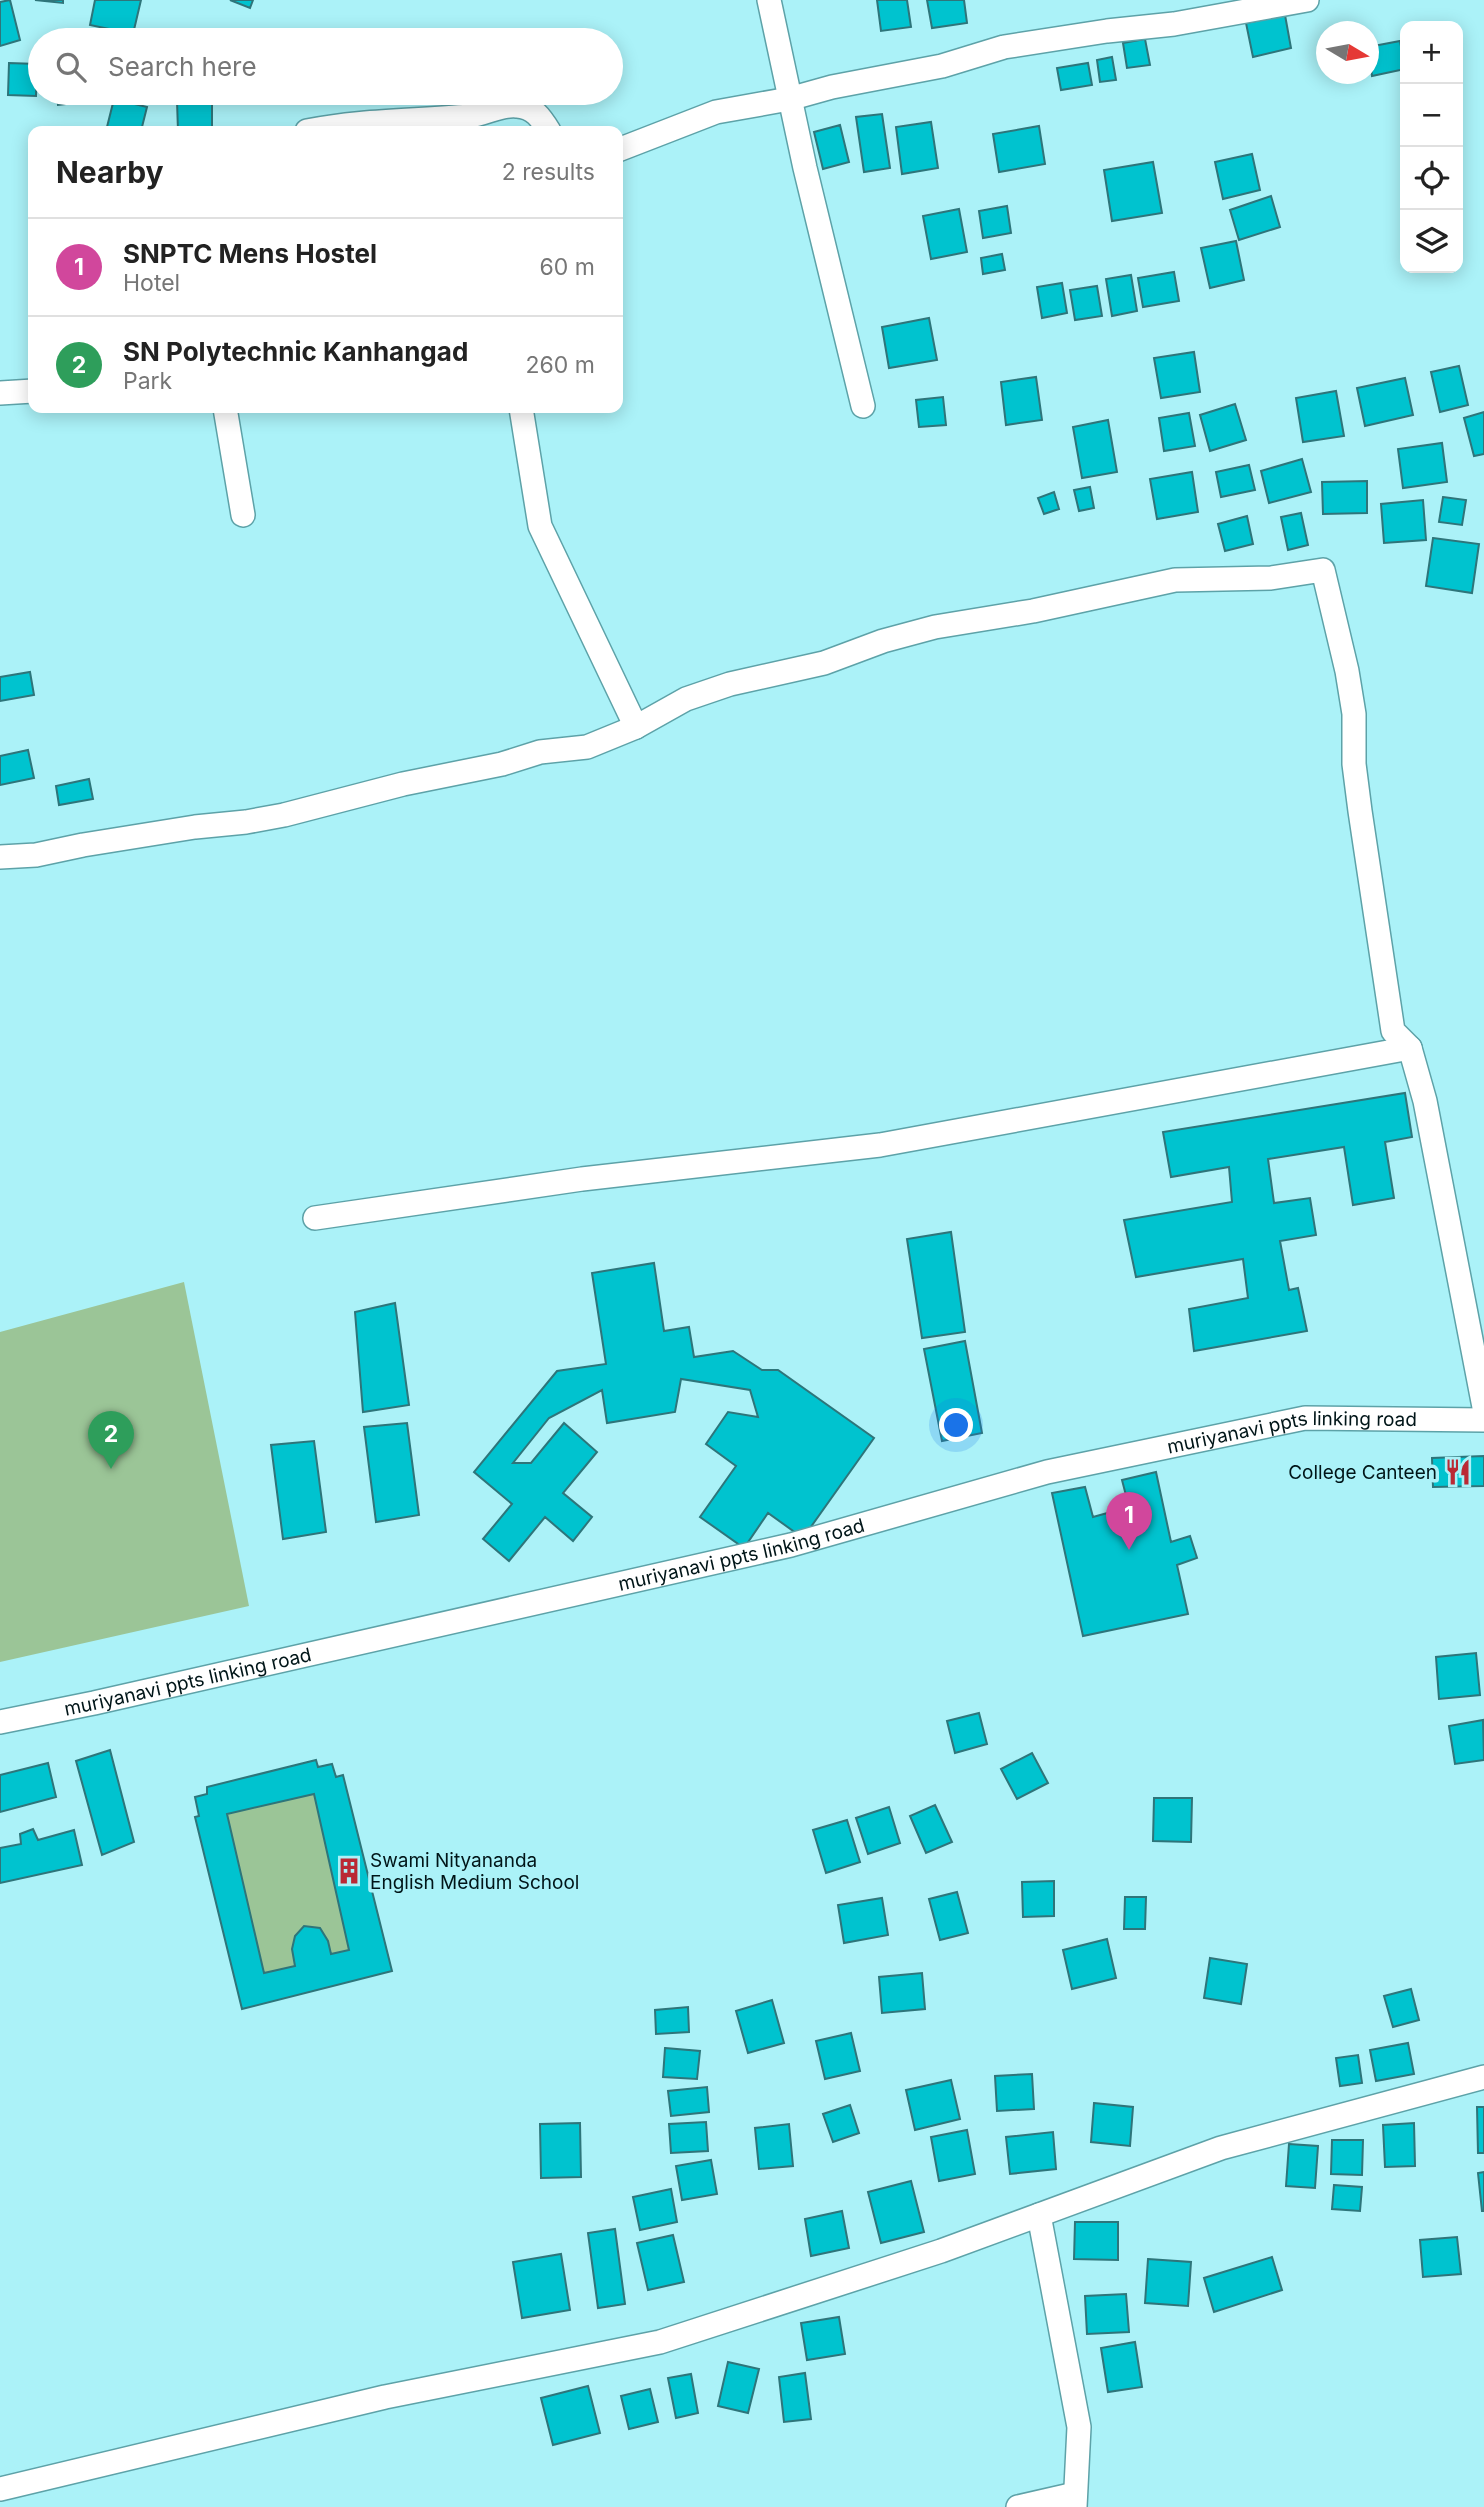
<!DOCTYPE html>
<html lang="en">
<head>
<meta charset="utf-8">
<style>
  body { margin:0; font-family:Inter,sans-serif; background:#f2f2f2; color:#222 }
  .controls { position:absolute; right:21px; top:21px; display:grid; overflow:hidden; border-radius:14px; box-shadow:0 4px 18px #0003 }
  .controls button { width:63px; height:63px; display:grid; place-items:center; padding:0; border:0; border-bottom:2px solid #e0e0e0; background:#fff; color:#222; font:35px sans-serif }
  .compass { position:absolute; left:1316px; top:21px; width:63px; height:63px; border-radius:50%; background:#fff; box-shadow:0 4px 18px #0003; rotate:100deg }
  .you { position:absolute; left:957px; top:1426px; width:24px; height:24px; margin:-18px; border:5px solid #fff; border-radius:50%; background:#1a73e8; box-shadow:0 0 0 10px #1a73e833 }
  .badge { display:grid; place-items:center; width:46px; height:46px; border-radius:50%; background:#2563eb; color:#fff; font-size:23px; font-weight:700 }
  .pin { position:absolute; translate:-50% -58px; filter:drop-shadow(0 2px 4px #0008) }
  .pin::after { content:''; position:absolute; top:37px; width:24px; height:21px; background:inherit; clip-path:polygon(0 0,100% 0,50% 100%) }
  .list { margin:0; padding:0; list-style:none }
  h2 { display:flex; justify-content:space-between; align-items:center; height:91px; margin:0; padding:0 28px; font-size:30px }
  h2 small { font-size:23px; font-weight:400; color:#767676 }
  .list li { display:grid; grid-template-columns:46px 1fr auto; gap:21px; align-items:center; box-sizing:border-box; height:98px; padding:0 28px; border-top:2px solid #e0e0e0 }
  .list b { display:block; font-size:26px; white-space:nowrap }
  .list p { margin:0; font-size:23px; white-space:nowrap; color:#767676 }
  .list em { font-size:23px; font-style:normal; color:#767676 }
  .icon { flex:none; width:38px; height:38px; fill:none; stroke:currentColor; stroke-width:2; stroke-linecap:round; stroke-linejoin:round }
  .map { position:relative; flex:none; width:1484px; height:2507px; overflow:hidden }
  .search { position:absolute; background:#fff; box-shadow:0 4px 18px #0003; left:28px; top:28px; width:595px; height:77px; display:flex; align-items:center; gap:18px; box-sizing:border-box; padding:0 24px; border-radius:38px; color:#767676; font-size:26px }
  .panel { position:absolute; background:#fff; box-shadow:0 4px 18px #0003; left:28px; top:126px; width:595px; height:287px; border-radius:14px }
  .map>svg:first-child { display:block }
  .green { fill:#9bc597 }
  .building { fill:#00c3cf; stroke:#2e757a; stroke-width:2; fill-rule:evenodd }
  .lines { fill:none; stroke-linecap:round; stroke-linejoin:round }
  .minor-casing { stroke:#5da2a8; stroke-width:26 }
  .minor { stroke:#fff; stroke-width:23 }
  .labels { text-anchor:middle; stroke-width:7; stroke-linejoin:round; paint-order:stroke }
  .street-label { font-size:19px; fill:#001518; stroke:#abf2f8 }
  .poi-label { font-size:19px; fill:#001518; stroke:#abf2f8; text-anchor:end }
</style>
</head>
<body>
<div class="map">
<svg width="1484" height="2507" viewBox="0 0 1484 2507">
  <rect width="100%" height="100%" fill="#abf2f8"/>
  <!-- green -->
  <path class="green" d="M184 1282 249 1606 0 1662V1332Z
    M314 1794 349 1950 331 1954 328 1941 320 1928 304 1926C292 1940 292 1949 295 1966L264 1973 227 1814Z"/>
  <!-- building -->
  <path class="building" d="M10 0 20 40 0 46V2Z
    M35 0H63V3Z
    M95 0H141L133 34 90 25Z
    M230 0H253L250 8Z
    M877 0H907L911 27 881 31Z
    M927 0H964L967 23 932 28Z
    M1285 15 1291 48 1253 57 1246 23Z
    M1145 39 1150 65 1127 68 1123 43Z
    M1400 41 1405 69 1372 76 1368 47Z
    M1112 57 1116 80 1100 82 1097 60Z
    M9 63 37 64 36 96 8 95Z
    M1088 63 1092 85 1061 90 1057 68Z
    M57 93H92L93 101 58 105Z
    M114 99 147 107 141 131H106Z
    M212 100V131H178L177 101Z
    M882 114 890 168 864 172 856 117Z
    M931 122 938 168 902 174 896 127Z
    M840 125 849 162 823 169 814 132Z
    M1039 126 1045 164 999 172 993 134Z
    M1252 154 1260 190 1223 199 1215 162Z
    M1153 162 1162 213 1112 221 1104 170Z
    M1271 196 1280 227 1239 240 1230 210Z
    M1007 206 1011 233 983 238 979 211Z
    M959 209 967 252 931 259 923 216Z
    M1236 241 1244 280 1210 288 1201 248Z
    M1002 254 1005 270 983 274 981 258Z
    M1174 272 1179 301 1143 307 1138 278Z
    M1131 275 1137 311 1112 316 1106 279Z
    M1062 283 1067 313 1042 318 1037 287Z
    M1097 286 1102 316 1075 320 1070 290Z
    M929 318 937 360 889 368 882 327Z
    M1194 352 1200 392 1161 398 1154 358Z
    M1459 366 1468 405 1440 412 1431 372Z
    M1036 377 1042 420 1006 425 1001 382Z
    M1405 378 1413 415 1365 426 1357 388Z
    M1336 391 1344 436 1303 442 1296 398Z
    M943 397 946 425 919 427 916 400Z
    M1235 404 1246 440 1210 451 1200 415Z
    M1484 412V454L1474 456 1464 418Z
    M1189 413 1195 446 1164 451 1159 418Z
    M1108 420 1117 472 1082 478 1073 427Z
    M1442 443 1447 482 1403 488 1398 449Z
    M1302 459 1311 492 1269 503 1261 471Z
    M1249 465 1255 490 1221 497 1216 472Z
    M1192 472 1198 512 1157 519 1150 479Z
    M1367 481V513L1323 514 1322 482Z
    M1090 487 1094 508 1079 511 1074 490Z
    M1054 492 1059 509 1044 514 1038 498Z
    M1443 497 1466 500 1462 525 1439 522Z
    M1423 500 1426 540 1384 543 1381 504Z
    M1301 513 1308 545 1288 550 1281 517Z
    M1247 516 1253 544 1225 551 1218 524Z
    M1433 538 1479 544 1472 593 1426 586Z
    M30 672 34 695 0 701V677Z
    M28 750 34 778 0 785V756Z
    M89 779 93 799 59 805 56 786Z
    M1405 1093 1412 1137 1385 1142 1394 1198 1353 1205 1344 1147 1268 1159 1274 1203 1310 1198 1316 1235 1280 1241 1289 1290 1298 1288 1307 1331 1194 1351 1189 1309 1248 1298 1243 1259 1136 1277 1124 1220 1232 1202 1229 1167 1171 1177 1163 1132Z
    M951 1232 965 1332 922 1338 907 1239Z
    M654 1263 664 1331 689 1327 694 1357 733 1351 762 1370H778L874 1438 803 1538 768 1513 744 1548 700 1517 736 1466 706 1444 728 1412 758 1417 750 1390 681 1379 675 1412 607 1423 602 1390 549 1418 513 1463H531L564 1423 597 1452 563 1493 592 1517 573 1541 545 1517 509 1561 483 1539 512 1504 474 1472 557 1371 606 1364 592 1273Z
    M395 1303 409 1405 363 1412 355 1312Z
    M965 1341 982 1433 942 1441 924 1349Z
    M407 1423 419 1515 376 1522 364 1427Z
    M314 1441 326 1532 283 1539 271 1445Z
    M1484 1456V1486L1433 1487 1432 1458Z
    M1156 1472 1171 1542 1190 1536 1197 1558 1177 1565 1188 1614 1083 1636 1052 1493 1085 1487 1093 1517 1129 1507 1122 1480Z
    M1476 1653 1480 1695 1439 1699 1436 1657Z
    M979 1713 987 1744 955 1753 947 1721Z
    M1483 1720 1484 1760 1455 1764 1449 1726Z
    M110 1750 134 1842 102 1855 76 1761Z
    M1032 1753 1048 1783 1017 1799 1001 1769Z
    M316 1760 318 1767 332 1764 336 1777 343 1775 392 1971 242 2009 195 1817 199 1816 195 1797 207 1794V1787ZM314 1794 349 1950 331 1954 328 1941 320 1928 304 1926 295 1936 292 1949 295 1966 264 1973 227 1814Z
    M48 1763 56 1797 0 1812V1775Z
    M1154 1798H1192L1191 1842 1153 1841Z
    M935 1805 952 1842 926 1853 910 1816Z
    M889 1807 900 1843 868 1854 856 1818Z
    M847 1820 860 1862 826 1873 813 1830Z
    M33 1829 38 1840 74 1830 82 1865 0 1883V1848L21 1844 20 1834Z
    M1054 1881V1916L1023 1917 1022 1882Z
    M957 1892 968 1933 940 1940 929 1899Z
    M1125 1897H1146L1145 1929H1124Z
    M882 1898 888 1935 844 1943 838 1905Z
    M1107 1939 1116 1978 1072 1989 1063 1950Z
    M1210 1958 1247 1964 1241 2004 1204 1998Z
    M922 1973 925 2009 882 2013 879 1977Z
    M1411 1989 1419 2020 1393 2027 1384 1996Z
    M772 2000 784 2043 748 2053 736 2011Z
    M688 2007 689 2032 656 2034 655 2010Z
    M851 2033 860 2071 825 2079 816 2041Z
    M1408 2043 1414 2074 1376 2081 1370 2050Z
    M665 2048 700 2051 697 2079 663 2077Z
    M1358 2055 1362 2083 1340 2086 1336 2058Z
    M1032 2074 1034 2109 997 2111 995 2076Z
    M951 2080 960 2119 915 2130 906 2090Z
    M707 2087 709 2112 671 2116 668 2091Z
    M1094 2103 1133 2107 1130 2146 1091 2142Z
    M850 2105 859 2133 833 2142 823 2114Z
    M1477 2107H1484V2153H1478Z
    M706 2122 708 2151 671 2153 669 2124Z
    M580 2123 581 2177 541 2178 540 2124Z
    M1414 2123 1415 2166 1385 2167 1383 2125Z
    M789 2124 793 2166 759 2169 755 2128Z
    M967 2130 975 2174 939 2181 931 2137Z
    M1053 2132 1056 2169 1010 2174 1006 2137Z
    M1332 2140H1363L1362 2175 1331 2174Z
    M1289 2144 1318 2146 1315 2188 1286 2186Z
    M711 2160 717 2194 682 2200 676 2166Z
    M1484 2172V2211H1482L1478 2173Z
    M911 2181 924 2232 881 2243 868 2192Z
    M1334 2185 1362 2187 1360 2211 1332 2209Z
    M671 2189 677 2222 640 2230 633 2197Z
    M842 2211 849 2248 811 2256 805 2219Z
    M1075 2222H1118V2260L1074 2259Z
    M615 2229 625 2304 598 2308 588 2233Z
    M673 2235 684 2282 648 2290 637 2243Z
    M1457 2237 1461 2274 1423 2277 1420 2240Z
    M561 2254 570 2310 522 2318 513 2262Z
    M1272 2257 1282 2290 1214 2312 1204 2278Z
    M1148 2259 1191 2262 1188 2306 1145 2303Z
    M1126 2294 1129 2332 1087 2334 1085 2296Z
    M839 2317 845 2354 807 2360 801 2323Z
    M1135 2342 1142 2387 1108 2392 1101 2348Z
    M728 2362 759 2369 748 2413 718 2406Z
    M805 2373 811 2419 784 2422 779 2377Z
    M691 2374 698 2413 676 2418 668 2378Z
    M588 2386 600 2433 553 2445 541 2398Z
    M650 2389 658 2422 629 2429 621 2396Z"/>
  <g class="lines">
    <!-- minor casing -->
    <g class="minor-casing">
      <g id="minor">
        <path d="M769 0 805 168 863 406"/>
        <path d="M307 131C360 120 415 121 469 116 486 114 500 104 517 106 534 107 541 118 549 131"/>
        <path d="M618 150 716 112 789 99 832 87 942 66 1004 47 1107 31 1174 24 1307 0"/>
        <path d="M0 393 33 391"/>
        <path d="M225 408 243 515"/>
        <path d="M521 408 540 526 636 727"/>
        <path d="M0 857 36 855 83 845 195 827 246 822 284 815 403 784 502 764 540 752 587 747 636 727 686 699 730 684 824 663 883 641 935 627 1033 611 1175 580 1271 578 1323 570 1347 671 1354 714V764L1360 811 1393 1031 1410 1048 1425 1101 1484 1407"/>
        <path d="M315 1218 582 1179 880 1145 1410 1048"/>
        <path id="s1" d="M0 1722 94 1703 791 1545 1047 1472 1305 1418 1484 1420"/>
        <path d="M1039 2215 1079 2427 1075 2507"/>
        <path d="M0 2489 385 2397 660 2342 941 2251 1221 2148 1484 2077"/>
        <path d="M1018 2507 1075 2494"/>
      </g>
    </g>
    <!-- minor -->
    <use href="#minor" class="minor"/>
  </g>
  <!-- icons -->
  <defs>
    <g id="restaurant-bare" transform="scale(2.1)"><path d="M-5-6h1v4h1v-4h1v4h1v-4h1v5L-1.5 .5V6h-2V.5L-5-1ZM5-6V6H3V1.5H1.5Q1.5-4 5-6Z" fill="#ba2934" stroke="#abf2f8" stroke-width="2.5" paint-order="stroke"/></g>
    <g id="building-bare" transform="scale(2.1)"><path d="M-4-6H4V6H1V3H-1V6H-4ZM-2.5-4.3h1.7v1.8h-1.7ZM.8-4.3h1.7v1.8H.8ZM-2.5-1h1.7V.8h-1.7ZM.8-1h1.7V.8H.8Z" fill="#ba2934" stroke="#abf2f8" stroke-width="2.5" paint-order="stroke"/></g>
  </defs>
  <g fill-rule="evenodd">
    <use href="#restaurant-bare" x="1458" y="1472"/>
    <use href="#building-bare" x="349" y="1871"/>
  </g>
  <g class="labels">
    <!-- street labels -->
    <g class="street-label">
      <text dy="7" stroke="none"><textPath href="#s1" startOffset="1326">muriyanavi ppts linking road</textPath></text>
      <text dy="7" stroke="none"><textPath href="#s1" startOffset="760">muriyanavi ppts linking road</textPath></text>
      <text dy="7" stroke="none"><textPath href="#s1" startOffset="192">muriyanavi ppts linking road</textPath></text>
    </g>
    <!-- poi labels -->
    <g class="poi-label">
      <text x="1437" y="1479">College Canteen</text>
      <text x="370" y="1867" text-anchor="start">Swami Nityananda<tspan x="370" dy="22">English Medium School</tspan></text>
    </g>
  </g>
</svg>
<div class="controls">
<button>+</button>
<button>−</button>
<button><svg class="icon" aria-label="locate" viewBox="0 0 24 24"><circle cx="12" cy="12" r="6"/><path d="M12 2v4M12 18v4M2 12h4M18 12h4"/></svg></button>
<button><svg class="icon" aria-label="layers" viewBox="0 0 24 24"><path d="M12 4l9 5-9 5-9-5zM3 14l9 5 9-5"/></svg></button>
</div>
<svg class="compass" viewBox="-18 -18 36 36"><path d="M0-13l5 13h-10z" fill="#e53935"/><path d="M0 13l5-13h-10z" fill="#767676"/></svg>
<div class="you"></div>
<div class="pin badge" style="left:1129px;top:1550px;background:#d1479c">1</div>
<div class="pin badge" style="left:111px;top:1469px;background:#2e9e5b">2</div>
<div class="search"><svg class="icon" aria-label="search" viewBox="0 0 24 24"><circle cx="10" cy="10" r="6"/><path d="M15 15l6 6"/></svg>Search here</div>
<section class="panel">
<h2>Nearby<small>2 results</small></h2>
<ul class="list">
<li><span class="badge" style="background:#d1479c">1</span><div><b>SNPTC Mens Hostel</b><p>Hotel</p></div><em>60 m</em></li>
<li><span class="badge" style="background:#2e9e5b">2</span><div><b>SN Polytechnic Kanhangad</b><p>Park</p></div><em>260 m</em></li>
</ul>
</section>
</div>
</body>
</html>
